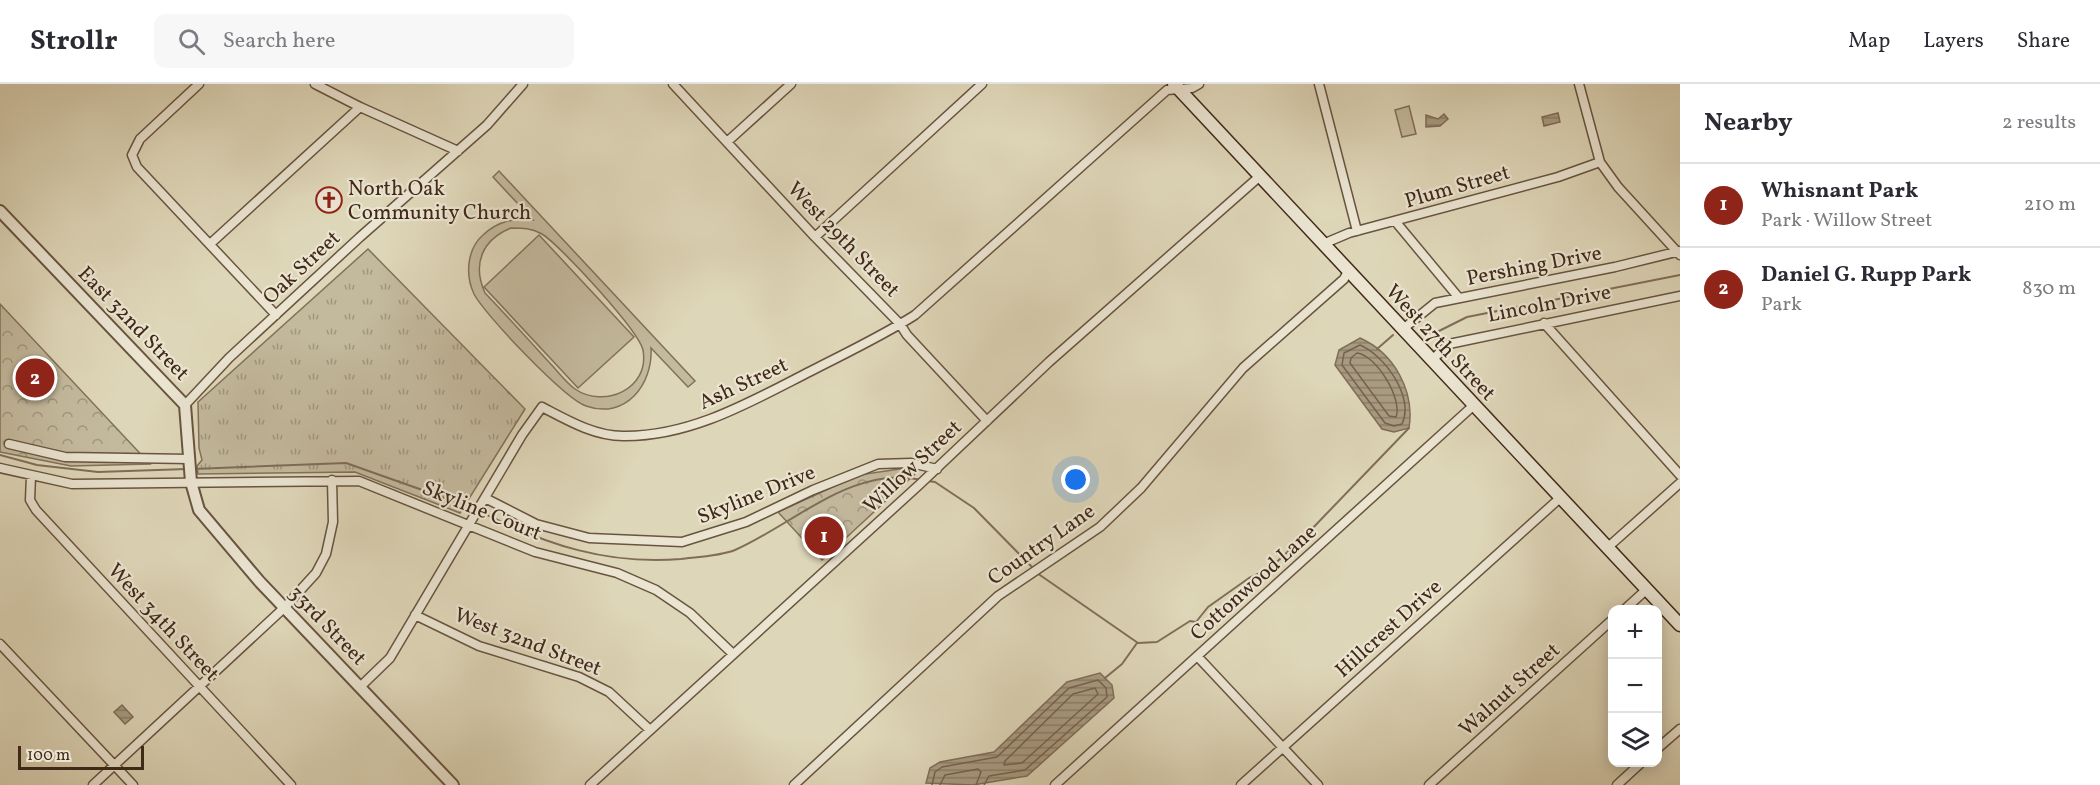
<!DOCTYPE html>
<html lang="en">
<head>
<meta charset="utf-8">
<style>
  body { margin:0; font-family:Vollkorn,serif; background:#f7f7f7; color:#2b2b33 }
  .controls { position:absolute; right:18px; bottom:18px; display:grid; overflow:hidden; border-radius:12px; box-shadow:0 3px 15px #0003 }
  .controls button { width:54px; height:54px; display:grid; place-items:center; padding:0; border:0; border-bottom:2px solid #e1e1e2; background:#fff; color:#2b2b33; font:30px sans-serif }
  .scale { position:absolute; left:18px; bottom:15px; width:126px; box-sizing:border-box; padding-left:6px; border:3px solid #412918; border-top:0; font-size:16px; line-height:21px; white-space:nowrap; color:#412918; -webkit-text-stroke:4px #eae4d1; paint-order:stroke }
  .you { position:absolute; left:1076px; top:396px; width:21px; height:21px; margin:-15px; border:4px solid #fff; border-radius:50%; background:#1a73e8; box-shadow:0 0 0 9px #1a73e833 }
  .badge { display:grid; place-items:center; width:39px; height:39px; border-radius:50%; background:#8f2418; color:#fff; font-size:20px; font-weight:700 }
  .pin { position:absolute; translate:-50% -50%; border:3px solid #fff; box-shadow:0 2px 6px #0006 }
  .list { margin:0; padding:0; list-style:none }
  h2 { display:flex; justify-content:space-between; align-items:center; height:78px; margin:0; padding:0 24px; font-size:26px }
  h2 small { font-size:20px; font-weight:400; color:#7c7c81 }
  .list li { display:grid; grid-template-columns:39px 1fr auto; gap:18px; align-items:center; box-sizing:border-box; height:84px; padding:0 24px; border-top:2px solid #e1e1e2 }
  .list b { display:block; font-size:22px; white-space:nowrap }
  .list p { margin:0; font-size:20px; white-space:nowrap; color:#7c7c81 }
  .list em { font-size:20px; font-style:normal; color:#7c7c81 }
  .icon { flex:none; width:33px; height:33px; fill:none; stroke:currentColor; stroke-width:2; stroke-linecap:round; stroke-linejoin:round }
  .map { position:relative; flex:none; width:1680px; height:701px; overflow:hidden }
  header { display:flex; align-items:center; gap:36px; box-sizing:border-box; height:84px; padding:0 30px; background:#fff; border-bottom:2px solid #e1e1e2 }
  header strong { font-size:28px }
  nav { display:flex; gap:33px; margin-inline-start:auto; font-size:21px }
  .search { width:420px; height:54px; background:#f7f7f7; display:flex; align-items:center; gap:15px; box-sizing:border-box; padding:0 21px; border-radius:12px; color:#7c7c81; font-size:22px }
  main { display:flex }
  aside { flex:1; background:#fff }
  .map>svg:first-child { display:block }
  .grass { fill:url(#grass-tufts); stroke:#82715a; stroke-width:1.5 }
  .park { fill:url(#park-crowns); stroke:#82715a; stroke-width:1.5 }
  .pitch { fill:#c3b99d; stroke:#82715a; stroke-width:1.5; fill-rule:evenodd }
  .water { fill:url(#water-rules); stroke:#7f6d58; stroke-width:1.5 }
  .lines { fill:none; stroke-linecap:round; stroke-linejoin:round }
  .shore { stroke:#75624d; stroke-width:1.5 }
  .stream { stroke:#7f6d58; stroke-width:2 }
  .minor-casing { stroke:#685440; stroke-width:11 }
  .tertiary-casing { stroke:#685440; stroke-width:14 }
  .secondary-casing { stroke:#412918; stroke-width:15 }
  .minor { stroke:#eae4d1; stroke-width:8 }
  .tertiary { stroke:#eae4d1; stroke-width:10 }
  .secondary { stroke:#eae4d1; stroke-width:12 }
  .labels { text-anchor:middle; stroke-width:4.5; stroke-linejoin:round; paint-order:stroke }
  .street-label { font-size:21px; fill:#412918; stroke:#eae4d1 }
  .poi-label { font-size:21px; fill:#412918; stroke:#eae4d1; text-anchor:start }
</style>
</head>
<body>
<header>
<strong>Strollr</strong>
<div class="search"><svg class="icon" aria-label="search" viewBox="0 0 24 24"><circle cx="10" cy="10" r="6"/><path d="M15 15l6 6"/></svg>Search here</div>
<nav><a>Map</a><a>Layers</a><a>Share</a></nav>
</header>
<main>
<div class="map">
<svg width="1680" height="701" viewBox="0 0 1680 701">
  <defs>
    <pattern id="grass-tufts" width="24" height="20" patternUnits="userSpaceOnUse" patternTransform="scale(1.5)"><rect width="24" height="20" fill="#c3b99d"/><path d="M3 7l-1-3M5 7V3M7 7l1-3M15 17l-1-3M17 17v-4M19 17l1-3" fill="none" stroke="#a0967f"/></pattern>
    <pattern id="park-crowns" width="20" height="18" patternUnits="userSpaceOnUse" patternTransform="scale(1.5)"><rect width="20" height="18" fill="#c3b99d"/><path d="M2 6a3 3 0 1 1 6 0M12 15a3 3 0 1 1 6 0" fill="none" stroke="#a0967f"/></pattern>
    <pattern id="water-rules" width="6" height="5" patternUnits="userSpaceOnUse" patternTransform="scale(1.5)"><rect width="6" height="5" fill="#a99b82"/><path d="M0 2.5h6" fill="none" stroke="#8b7e69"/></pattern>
  </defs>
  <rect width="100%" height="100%" fill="#ded6b8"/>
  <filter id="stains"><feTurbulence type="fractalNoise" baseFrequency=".00333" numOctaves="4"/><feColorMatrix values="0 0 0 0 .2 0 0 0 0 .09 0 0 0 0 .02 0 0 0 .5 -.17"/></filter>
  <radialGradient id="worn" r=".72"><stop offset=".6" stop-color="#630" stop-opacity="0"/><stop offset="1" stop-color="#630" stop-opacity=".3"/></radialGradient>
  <!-- grass -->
  <path class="grass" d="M368 165 525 325 460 429 355 388 198 390 197 382 202 376 199 364 198 318Z"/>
  <!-- park -->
  <path class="park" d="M0 220 150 380 71 382 0 368Z
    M906 384 916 386 915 390 822 476 778 428 859 391Z"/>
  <!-- pitch -->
  <path class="pitch" d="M1409 22 1416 50 1402 53 1395 26Z
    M499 87 695 297 688 303 651 264C653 300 626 336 586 322 565 315 485 231 474 210 465 191 467 165 483 151 498 137 513 134 533 136L493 93ZM511 144C522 144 532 144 542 150 560 161 639 247 643 266 650 305 604 325 575 305 565 298 556 285 547 276 526 253 506 231 485 209 472 180 482 156 511 144Z
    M539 151 634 253 578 304 484 203Z"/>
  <!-- water -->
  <path class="water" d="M1558 29 1560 38 1544 42 1542 33Z
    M1444 30 1448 35 1440 42 1426 43V31L1438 35Z
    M1360 254C1394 269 1415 307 1409 344L1394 348 1382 345 1335 281 1339 266Z
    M1100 589 1112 601 1114 614 1027 692 973 701 926 699 930 684 940 678 994 668 1067 598Z
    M122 621 133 633 125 640 114 628Z"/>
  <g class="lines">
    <!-- shore -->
    <path class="shore" d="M1360 261C1384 271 1415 313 1402 340L1394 342 1385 339 1342 281 1344 269Z
      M1357 269C1376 271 1403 315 1396 333L1389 332 1350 279 1351 274Z
      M1095 604 1098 610 1022 679 1004 681 1005 677 1073 610Z
      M932 701 935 688 942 683 997 673 1069 604 1098 596 1106 604 1107 613 1025 686 989 692 984 701
      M940 701 945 691 978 685 981 688 976 701"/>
    <!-- stream -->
    <path class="stream" d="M1425 250 1439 247 1467 233 1680 191
      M1377 265 1393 251
      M0 371 37 381 98 388 187 385
      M193 385 346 379 476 425
      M928 397 935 398 974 424 1033 484
      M481 428C547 461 607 481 681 475 698 473 720 472 735 466 794 440 854 380 922 396
      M1037 489 1138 559 1157 558 1190 537 1196 538 1208 523 1249 494 1269 485 1307 450 1409 344
      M1105 594 1122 580 1137 559"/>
    <!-- minor casing -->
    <g class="minor-casing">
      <path id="minor" d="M199 0 140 55 132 71 137 83 276 231
        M315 0 360 23 458 67
        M673 0 815 153 900 240 907 251 987 337
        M1319 0 1357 147
        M1579 0 1600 78 1618 103 1680 171
        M727 58 791 0
        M1395 137 1459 214
        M815 153 982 0
        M210 160 360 23
        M1323 160 1349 149 1558 93 1600 78
        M1544 239 1680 391
        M1403 245 1435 219 1615 183 1680 167
        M1432 276 1449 260 1680 212
        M185 321 229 274 360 153 487 41 523 0
        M9 360 65 373 189 375
        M0 384 72 400 359 397 535 468 617 489 656 506 690 529 733 570
        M31 392 30 416 36 426 291 701
        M485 414 536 440 589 454 682 458 746 438 813 406 878 380 911 379 937 385
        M1607 464 1680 399
        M1624 526 1647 505
        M415 531 479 562 579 593 609 608 650 646
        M0 560 133 701
        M1198 573 1318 701
        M360 603 390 574 522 351 542 323C567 336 594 352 623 352 691 353 752 317 811 287 846 269 882 252 915 231L1167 6 1192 4 1199 0
        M1658 664 1680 645
        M93 701 285 523 316 489 326 470 333 438 332 396
        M590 701 919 401 1049 278 1260 92
        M794 701 998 512 1100 443 1141 404 1243 284 1344 195 1348 187
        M1055 701 1474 321
        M1241 701 1560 414
        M1429 701 1612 536
        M1617 701 1642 678"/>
    </g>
    <!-- tertiary casing -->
    <g class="tertiary-casing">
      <path id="tertiary" d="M0 127 185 321 191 398 199 426 259 497 453 701"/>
    </g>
    <!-- secondary casing -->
    <g class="secondary-casing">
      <path id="secondary" d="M1174 0 1680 541"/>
    </g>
    <!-- minor -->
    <use href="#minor" class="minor"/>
    <!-- tertiary -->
    <use href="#tertiary" class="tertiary"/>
    <!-- secondary -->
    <use href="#secondary" class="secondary"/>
  </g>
  <!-- icons -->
  <defs>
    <g id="church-ring" transform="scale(1.35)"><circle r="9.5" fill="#eae4d1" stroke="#8f2418" stroke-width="1.5"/><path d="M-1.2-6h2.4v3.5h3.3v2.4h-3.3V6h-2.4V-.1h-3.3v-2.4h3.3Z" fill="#8f2418"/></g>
  </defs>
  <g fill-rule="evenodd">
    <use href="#church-ring" x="329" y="116"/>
  </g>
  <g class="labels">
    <!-- street labels -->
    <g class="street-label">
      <text transform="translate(1457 102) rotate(-16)" y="7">Plum Street</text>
      <text transform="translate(844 155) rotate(46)" y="7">West 29th Street</text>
      <text transform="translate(1534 181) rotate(-11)" y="7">Pershing Drive</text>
      <text transform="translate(301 183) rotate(-43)" y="7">Oak Street</text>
      <text transform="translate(1549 219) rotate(-11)" y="7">Lincoln Drive</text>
      <text transform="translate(134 239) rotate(46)" y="7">East 32nd Street</text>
      <text transform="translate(1441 258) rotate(47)" y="7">West 27th Street</text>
      <text transform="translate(743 299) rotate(-25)" y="7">Ash Street</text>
      <text transform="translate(912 382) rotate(-43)" y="7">Willow Street</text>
      <text transform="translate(756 410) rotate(-22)" y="7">Skyline Drive</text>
      <text transform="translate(482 426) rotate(22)" y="7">Skyline Court</text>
      <text transform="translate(1041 460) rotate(-35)" y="7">Country Lane</text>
      <text transform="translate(1253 498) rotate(-42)" y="7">Cottonwood Lane</text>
      <text transform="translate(164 538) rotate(47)" y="7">West 34th Street</text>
      <text transform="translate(328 541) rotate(46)" y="7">33rd Street</text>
      <text transform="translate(1388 544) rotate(-42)" y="7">Hillcrest Drive</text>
      <text transform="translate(528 557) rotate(21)" y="7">West 32nd Street</text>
      <text transform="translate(1509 605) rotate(-42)" y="7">Walnut Street</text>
    </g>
    <!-- poi labels -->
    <g class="poi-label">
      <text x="348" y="111">North Oak<tspan x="348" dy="24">Community Church</tspan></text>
    </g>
  </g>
  <rect width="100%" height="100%" filter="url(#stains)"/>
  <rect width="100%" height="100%" fill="url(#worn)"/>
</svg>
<div class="controls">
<button>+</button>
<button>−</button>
<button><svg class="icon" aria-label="layers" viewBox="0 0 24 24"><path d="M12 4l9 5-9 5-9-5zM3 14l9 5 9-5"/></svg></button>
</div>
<div class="scale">100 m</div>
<div class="you"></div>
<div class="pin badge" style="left:824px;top:452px">1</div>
<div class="pin badge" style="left:35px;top:294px">2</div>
</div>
<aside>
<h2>Nearby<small>2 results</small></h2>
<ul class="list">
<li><span class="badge">1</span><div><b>Whisnant Park</b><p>Park · Willow Street</p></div><em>210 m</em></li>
<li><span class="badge">2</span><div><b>Daniel G. Rupp Park</b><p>Park</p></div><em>830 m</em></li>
</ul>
</aside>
</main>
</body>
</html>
